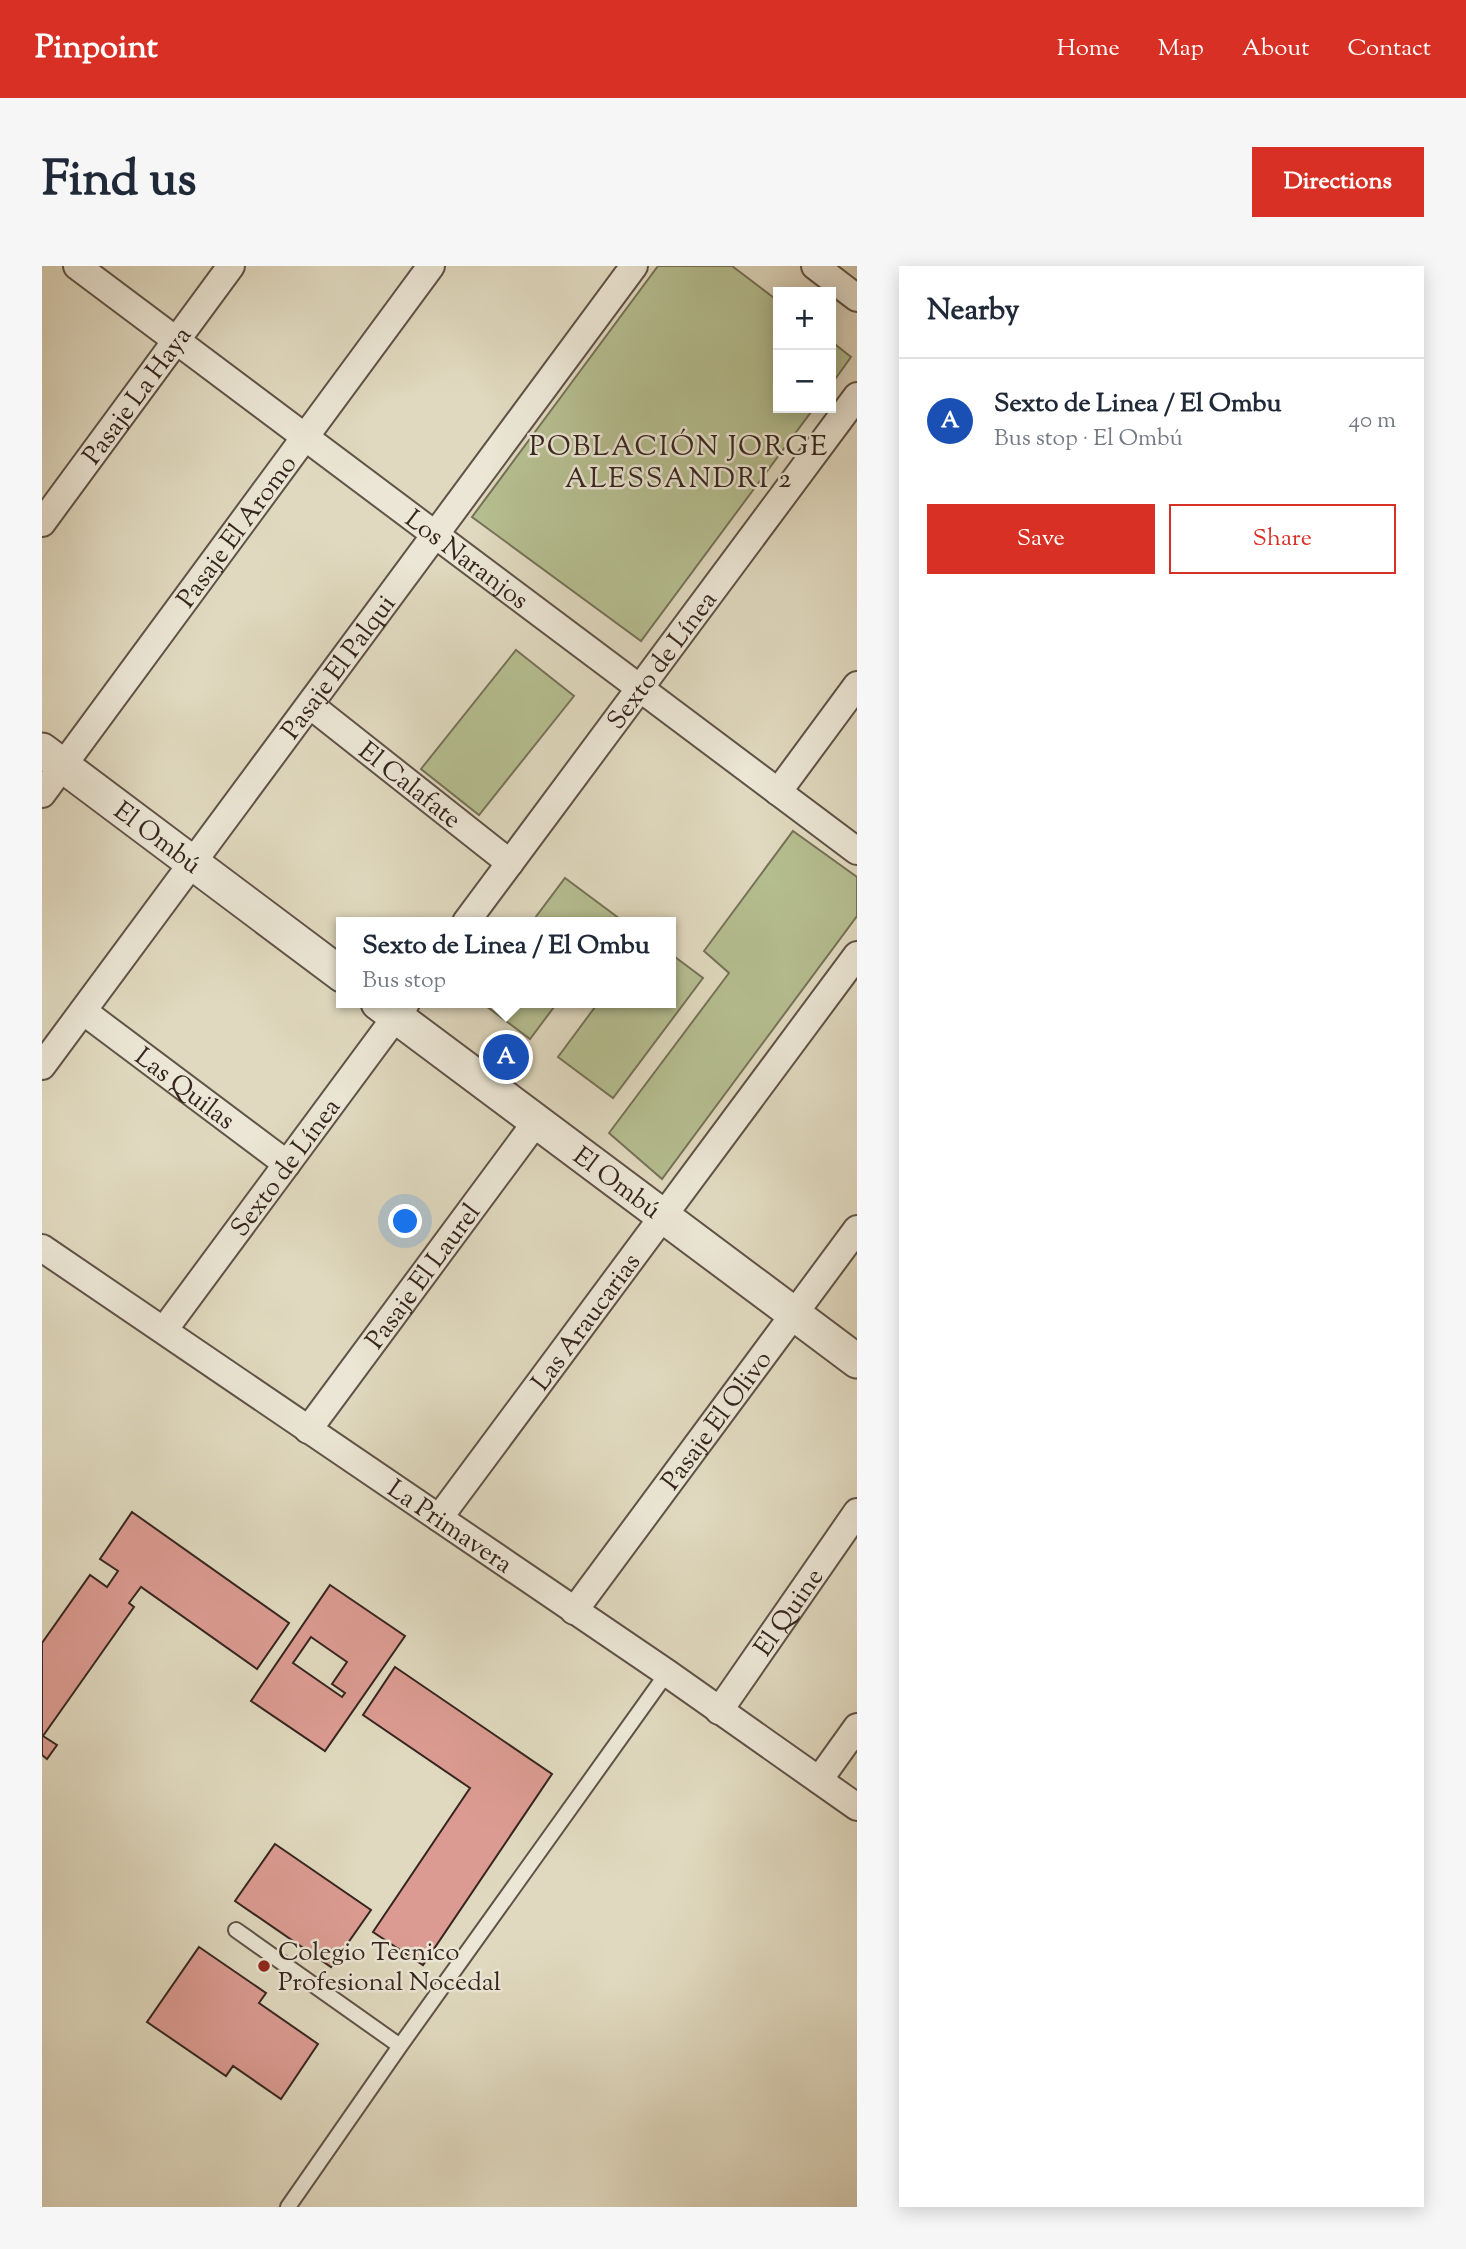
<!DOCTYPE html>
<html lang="en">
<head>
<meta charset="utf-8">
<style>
  body { margin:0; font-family:"Sorts Mill Goudy",serif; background:#f6f6f7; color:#1f2937 }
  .controls { position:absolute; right:21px; top:21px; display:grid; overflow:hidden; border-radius:0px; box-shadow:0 4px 18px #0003 }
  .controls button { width:63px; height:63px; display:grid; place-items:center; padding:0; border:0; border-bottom:2px solid #e0e1e3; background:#fff; color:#1f2937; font:35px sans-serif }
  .you { position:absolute; left:364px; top:956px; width:24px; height:24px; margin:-18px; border:5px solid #fff; border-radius:50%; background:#1a73e8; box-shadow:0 0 0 10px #1a73e833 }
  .badge { display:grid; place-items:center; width:46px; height:46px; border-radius:50%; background:#d93025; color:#fff; font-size:23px; font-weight:700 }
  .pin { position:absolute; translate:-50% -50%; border:4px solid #fff; box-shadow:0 2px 7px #0006 }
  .popup { position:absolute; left:294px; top:651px; width:340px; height:91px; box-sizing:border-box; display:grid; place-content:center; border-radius:0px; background:#fff; filter:drop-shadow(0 2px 5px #0005); font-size:23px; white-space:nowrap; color:#747a83 }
  .popup b { font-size:26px; color:#1f2937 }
  .popup::after { content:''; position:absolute; left:50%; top:100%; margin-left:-14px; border:14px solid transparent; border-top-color:#fff }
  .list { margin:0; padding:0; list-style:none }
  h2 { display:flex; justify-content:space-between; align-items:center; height:91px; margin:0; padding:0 28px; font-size:30px }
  h2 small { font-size:23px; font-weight:400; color:#747a83 }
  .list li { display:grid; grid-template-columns:46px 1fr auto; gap:21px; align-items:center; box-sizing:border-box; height:126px; padding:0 28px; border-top:2px solid #e0e1e3 }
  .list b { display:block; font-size:26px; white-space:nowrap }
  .list p { margin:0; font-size:23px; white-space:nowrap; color:#747a83 }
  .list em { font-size:23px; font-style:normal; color:#747a83 }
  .actions { display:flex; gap:14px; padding:21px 28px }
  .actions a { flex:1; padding:16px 0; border:2px solid #d93025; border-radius:0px; text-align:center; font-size:24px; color:#d93025 }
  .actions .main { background:#d93025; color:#fff }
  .map { position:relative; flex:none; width:815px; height:1941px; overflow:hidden; border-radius:0px }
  header { display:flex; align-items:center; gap:42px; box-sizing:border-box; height:98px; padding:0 35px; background:#d93025; color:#fff }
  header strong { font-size:33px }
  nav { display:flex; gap:38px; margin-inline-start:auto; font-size:24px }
  .intro { display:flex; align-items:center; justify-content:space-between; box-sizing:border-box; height:168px; padding:0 42px }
  h1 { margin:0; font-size:49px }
  .button { padding:18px 32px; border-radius:0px; background:#d93025; color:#fff; font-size:24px; font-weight:700 }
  main { display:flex; gap:42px; padding:0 42px }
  aside { flex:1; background:#fff; border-radius:0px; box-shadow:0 4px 18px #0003 }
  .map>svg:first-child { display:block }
  .green { fill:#b5be90; stroke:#767258; stroke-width:2 }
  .building { fill:#dc9b92; stroke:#36251f; stroke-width:2; fill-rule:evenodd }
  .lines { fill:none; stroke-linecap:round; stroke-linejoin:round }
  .service-casing { stroke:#605247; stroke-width:18 }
  .minor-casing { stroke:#605247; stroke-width:30 }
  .tertiary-casing { stroke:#605247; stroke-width:37 }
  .service { stroke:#ebe6d5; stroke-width:14 }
  .minor { stroke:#ebe6d5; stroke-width:26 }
  .tertiary { stroke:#ebe6d5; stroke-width:33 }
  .poi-dot { fill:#8f2418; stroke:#ebe6d5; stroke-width:2.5 }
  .labels { text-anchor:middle; stroke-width:5; stroke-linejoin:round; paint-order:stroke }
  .street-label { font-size:26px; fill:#36251f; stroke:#ebe6d5 }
  .poi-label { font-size:26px; fill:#36251f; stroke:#ebe6d5; text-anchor:start }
  .neighbourhood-label { font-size:28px; letter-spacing:2px; fill:#36251f; stroke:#ebe6d5 }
</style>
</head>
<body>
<header>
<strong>Pinpoint</strong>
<nav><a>Home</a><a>Map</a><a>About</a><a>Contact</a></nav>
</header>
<div class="intro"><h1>Find us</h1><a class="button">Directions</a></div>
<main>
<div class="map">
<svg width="815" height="1941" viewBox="0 0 815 1941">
  <rect width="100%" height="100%" fill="#e0d9bf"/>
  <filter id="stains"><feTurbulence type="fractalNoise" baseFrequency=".00286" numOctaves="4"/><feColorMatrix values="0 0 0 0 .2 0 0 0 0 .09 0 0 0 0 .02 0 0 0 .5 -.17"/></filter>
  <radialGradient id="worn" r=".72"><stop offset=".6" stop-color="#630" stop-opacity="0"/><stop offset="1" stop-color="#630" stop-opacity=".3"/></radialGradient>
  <!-- green -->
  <path class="green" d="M616 0H690L736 35V142H772L599 375 430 251Z
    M789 75 809 91 789 119Z
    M474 384 532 430 437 549 379 503Z
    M751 565 815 611V650L620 913 567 867 687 707 662 685Z
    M523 612 578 653 576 656H490Z
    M629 688 661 712 571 832 516 791 556 737H628Z
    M440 737H515L488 773Z"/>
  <!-- building -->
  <path class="building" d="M90 1246 247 1357 215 1403 99 1321 87 1337 92 1341 1 1470 15 1479 5 1493 0 1489V1377L48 1309 65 1321 76 1305 58 1293Z
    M288 1319 363 1370 283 1485 209 1435ZM269 1371 305 1396 290 1418 303 1427 300 1431 251 1397Z
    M353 1401 510 1508 381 1699 331 1666 428 1522 321 1449Z
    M233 1578 329 1644 289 1701 193 1635Z
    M157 1681 224 1727 217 1737 276 1778 239 1833 191 1800 184 1810 105 1756Z"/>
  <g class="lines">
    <!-- service casing -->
    <g class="service-casing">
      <path id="service" d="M194 1664 358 1780
        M246 1941 358 1780 625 1407"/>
    </g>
    <!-- minor casing -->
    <g class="minor-casing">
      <g id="minor">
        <path id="s1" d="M35 0 815 585"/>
        <path d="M773 0 815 32"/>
        <path id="s2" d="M0 257 189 0"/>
        <path id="s3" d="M268 439 468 597"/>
        <path d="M736 526 815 419"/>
        <path id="s4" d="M0 528 389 0"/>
        <path id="s5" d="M424 656 815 130"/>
        <path id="s6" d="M41 745 245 898"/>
        <path id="s7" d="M0 800 592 0"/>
        <path id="s8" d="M0 982 625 1407 815 1541"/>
        <path id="s9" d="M122 1064 364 737"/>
        <path id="s10" d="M266 1164 494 856"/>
        <path id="s11" d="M397 1252 815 689"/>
        <path id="s12" d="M532 1345 815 963"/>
        <path id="s13" d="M677 1445 815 1246"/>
        <path d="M777 1514 815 1461"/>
      </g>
    </g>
    <!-- tertiary casing -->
    <g class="tertiary-casing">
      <g id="tertiary">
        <path id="s14" d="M0 484 300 709"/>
        <path id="s15" d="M336 737 815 1095"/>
      </g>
    </g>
    <!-- service -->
    <use href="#service" class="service"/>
    <!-- minor -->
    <use href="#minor" class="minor"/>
    <!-- tertiary -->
    <use href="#tertiary" class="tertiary"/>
  </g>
  <!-- markers -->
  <circle class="poi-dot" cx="222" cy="1700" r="7"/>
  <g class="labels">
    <!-- street labels -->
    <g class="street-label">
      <text dy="9" stroke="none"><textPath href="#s2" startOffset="159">Pasaje La Haya</textPath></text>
      <text dy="9" stroke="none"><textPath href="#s4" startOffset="327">Pasaje El Aromo</textPath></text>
      <text dy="9" stroke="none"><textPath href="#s1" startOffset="488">Los Naranjos</textPath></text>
      <text dy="9" stroke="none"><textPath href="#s5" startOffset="327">Sexto de Línea</textPath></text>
      <text dy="9" stroke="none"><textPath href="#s7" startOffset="497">Pasaje El Palqui</textPath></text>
      <text dy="9" stroke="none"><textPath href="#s3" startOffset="128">El Calafate</textPath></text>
      <text dy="9" stroke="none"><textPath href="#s14" startOffset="145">El Ombú</textPath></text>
      <text dy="9" stroke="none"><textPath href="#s6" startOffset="128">Las Quilas</textPath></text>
      <text dy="9" stroke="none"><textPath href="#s9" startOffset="203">Sexto de Línea</textPath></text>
      <text dy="9" stroke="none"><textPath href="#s15" startOffset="299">El Ombú</textPath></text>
      <text dy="9" stroke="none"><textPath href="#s10" startOffset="192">Pasaje El Laurel</textPath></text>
      <text dy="9" stroke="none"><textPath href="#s11" startOffset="245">Las Araucarias</textPath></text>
      <text dy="9" stroke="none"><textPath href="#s12" startOffset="238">Pasaje El Olivo</textPath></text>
      <text dy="9" stroke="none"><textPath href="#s8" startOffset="494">La Primavera</textPath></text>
      <text dy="9" stroke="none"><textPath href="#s13" startOffset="121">El Quine</textPath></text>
    </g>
    <!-- poi labels -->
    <g class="poi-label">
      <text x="236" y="1694">Colegio Tecnico<tspan x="236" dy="30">Profesional Nocedal</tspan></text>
    </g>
    <!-- neighbourhood labels -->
    <g class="neighbourhood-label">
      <text x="637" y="189">POBLACIÓN JORGE<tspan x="637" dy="32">ALESSANDRI 2</tspan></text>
    </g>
  </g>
  <rect width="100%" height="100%" filter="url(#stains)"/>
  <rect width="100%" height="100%" fill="url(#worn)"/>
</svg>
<div class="controls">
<button>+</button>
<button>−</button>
</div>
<div class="you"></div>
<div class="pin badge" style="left:464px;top:791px;background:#1a4fb4">A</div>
<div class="popup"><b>Sexto de Linea / El Ombu</b>Bus stop</div>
</div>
<aside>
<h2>Nearby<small></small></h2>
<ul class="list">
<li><span class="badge" style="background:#1a4fb4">A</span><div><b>Sexto de Linea / El Ombu</b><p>Bus stop · El Ombú</p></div><em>40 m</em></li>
</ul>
<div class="actions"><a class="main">Save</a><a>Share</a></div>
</aside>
</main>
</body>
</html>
